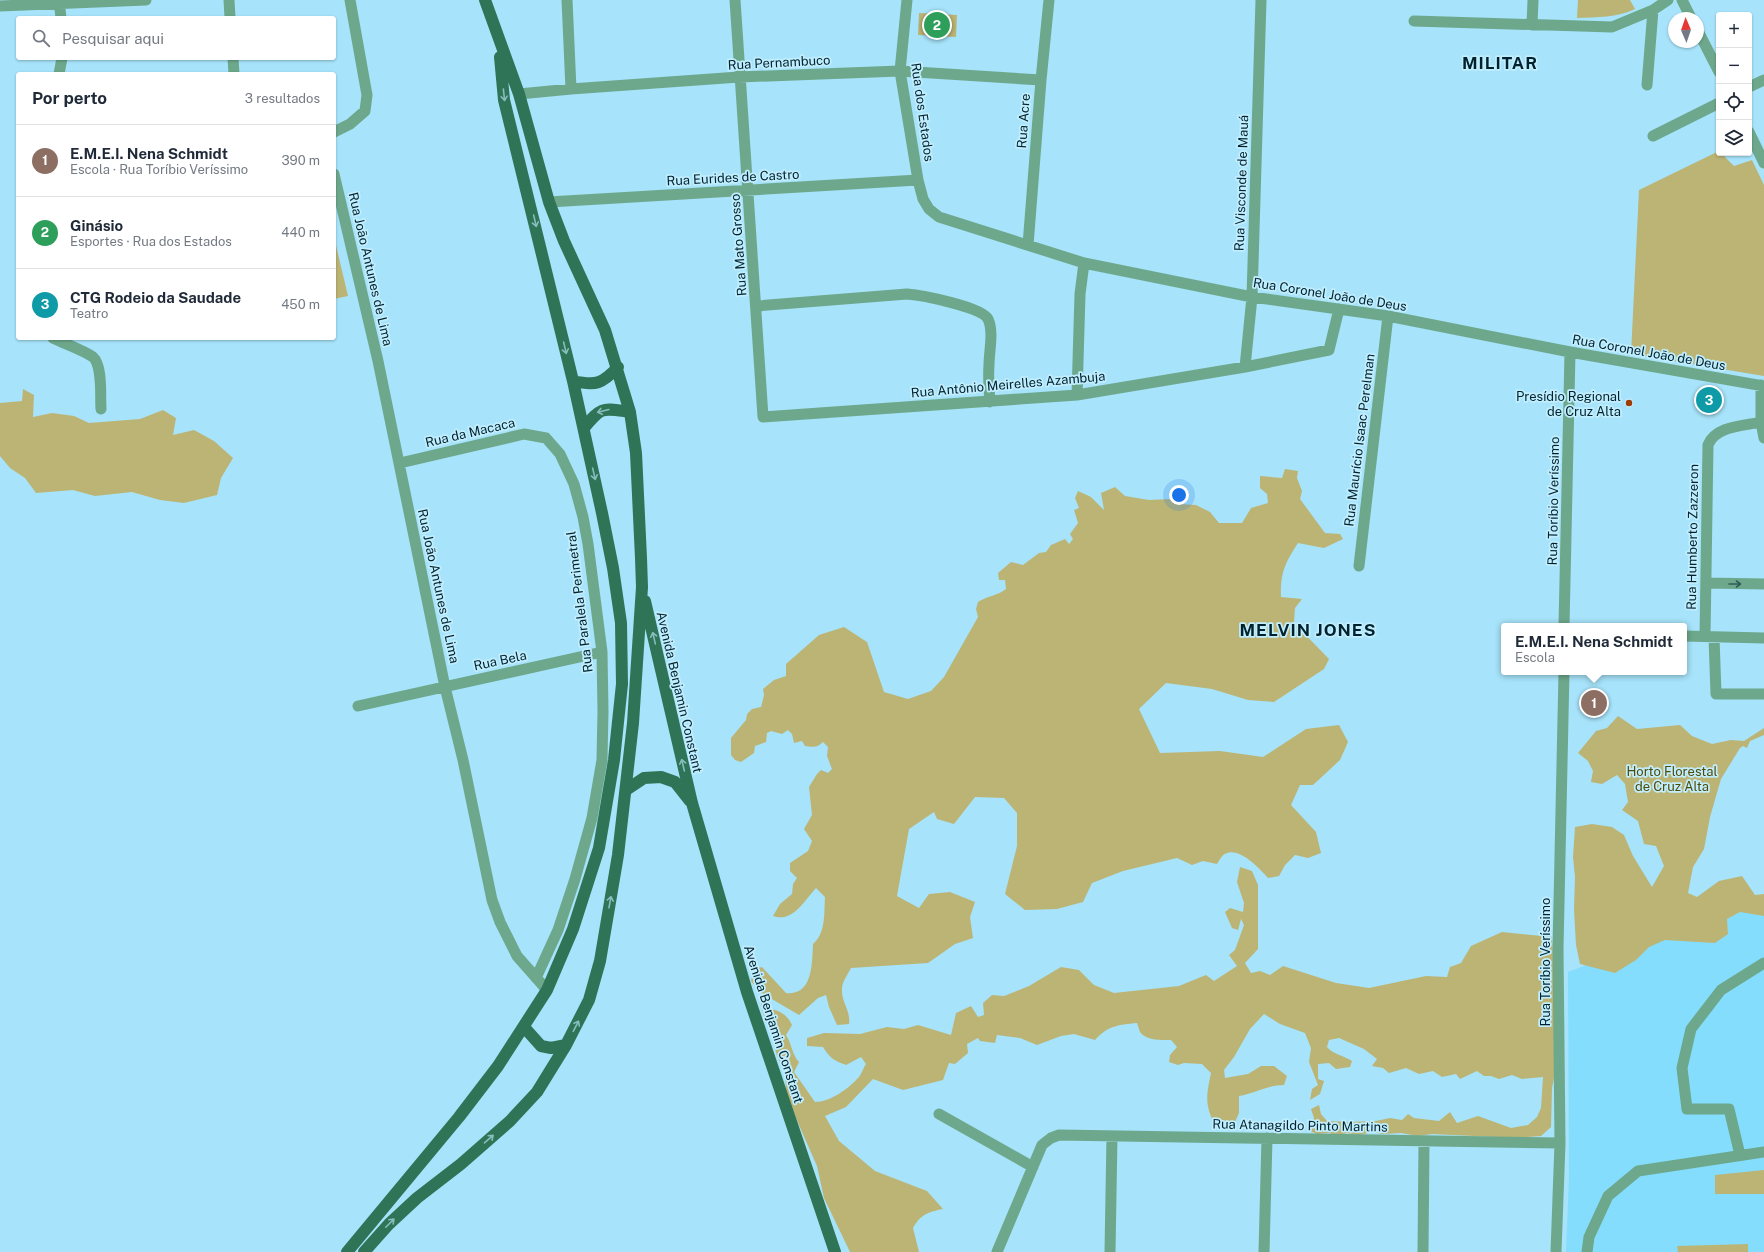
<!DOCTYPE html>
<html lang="pt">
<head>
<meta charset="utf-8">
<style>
  body { margin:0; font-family:"Public Sans",sans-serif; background:#f6f6f7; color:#1f2937 }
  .controls { position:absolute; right:12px; top:12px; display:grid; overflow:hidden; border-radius:4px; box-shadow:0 1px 3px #0004 }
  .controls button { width:36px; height:36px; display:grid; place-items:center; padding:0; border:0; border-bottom:1px solid #e0e1e3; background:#fff; color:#1f2937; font:20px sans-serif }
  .compass { position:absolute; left:1668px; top:12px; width:36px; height:36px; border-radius:50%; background:#fff; box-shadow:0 1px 3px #0004; rotate:358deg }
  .you { position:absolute; left:1179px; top:495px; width:14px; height:14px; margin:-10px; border:3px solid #fff; border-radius:50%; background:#1a73e8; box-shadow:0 0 0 6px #1a73e833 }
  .badge { display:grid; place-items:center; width:26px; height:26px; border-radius:50%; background:#2563eb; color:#fff; font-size:13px; font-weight:700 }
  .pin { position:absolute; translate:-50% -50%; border:2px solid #fff; box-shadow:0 1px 4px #0006 }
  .popup { position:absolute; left:1501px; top:623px; width:186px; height:52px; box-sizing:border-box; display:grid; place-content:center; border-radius:4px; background:#fff; filter:drop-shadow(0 1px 3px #0005); font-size:13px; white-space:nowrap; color:#747a83 }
  .popup b { font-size:15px; color:#1f2937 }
  .popup::after { content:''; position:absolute; left:50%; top:100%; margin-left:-8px; border:8px solid transparent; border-top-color:#fff }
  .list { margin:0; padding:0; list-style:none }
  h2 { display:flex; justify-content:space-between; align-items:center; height:52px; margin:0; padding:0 16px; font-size:17px }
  h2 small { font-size:13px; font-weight:400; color:#747a83 }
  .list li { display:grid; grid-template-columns:26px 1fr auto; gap:12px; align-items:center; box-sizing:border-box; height:72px; padding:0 16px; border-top:1px solid #e0e1e3 }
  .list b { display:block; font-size:15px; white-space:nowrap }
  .list p { margin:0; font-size:13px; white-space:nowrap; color:#747a83 }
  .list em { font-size:13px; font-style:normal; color:#747a83 }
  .icon { flex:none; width:22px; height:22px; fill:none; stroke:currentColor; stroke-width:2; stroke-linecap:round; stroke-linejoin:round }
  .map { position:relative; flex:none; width:1764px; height:1252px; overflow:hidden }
  .search { position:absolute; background:#fff; box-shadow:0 1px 3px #0004; left:16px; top:16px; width:320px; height:44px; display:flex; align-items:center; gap:10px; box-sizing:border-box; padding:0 14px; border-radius:4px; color:#747a83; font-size:15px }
  .panel { position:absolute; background:#fff; box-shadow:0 1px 3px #0004; left:16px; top:72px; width:320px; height:268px; border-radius:4px }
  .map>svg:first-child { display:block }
  .built { fill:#84ddfc }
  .green { fill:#bcb474 }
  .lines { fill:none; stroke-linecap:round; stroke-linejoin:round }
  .minor { stroke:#6da88c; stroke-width:11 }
  .major { stroke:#2f7457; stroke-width:12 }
  .oneway { stroke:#87bdbc }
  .oneway2 { stroke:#315e57 }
  .poi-dot { fill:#9e3b00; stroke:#c1eeff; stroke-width:1.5 }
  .labels { text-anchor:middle; stroke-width:3.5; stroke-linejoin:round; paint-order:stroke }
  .street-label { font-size:13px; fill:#00222c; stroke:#c1eeff }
  .poi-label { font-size:13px; fill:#00222c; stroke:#c1eeff; text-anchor:end }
  .park-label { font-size:13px; fill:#514a06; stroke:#c1eeff }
  .district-label { font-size:17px; font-weight:bold; letter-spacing:1px; fill:#00222c; stroke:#c1eeff }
</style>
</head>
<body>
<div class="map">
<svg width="1764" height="1252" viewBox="0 0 1764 1252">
  <rect width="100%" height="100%" fill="#a7e3fa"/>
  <!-- built -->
  <path class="built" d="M1764 897V1252H1566L1569 1178 1568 972Z"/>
  <!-- green -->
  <path class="green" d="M1578 0H1630L1635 9C1616 18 1598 17 1577 18Z
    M919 13 957 15 956 37 918 35Z
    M1719 151 1734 166 1752 160 1764 185V376L1631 354 1639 190Z
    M334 237 348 296 334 299Z
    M23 389 34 395 33 417 52 413 74 416 89 423 140 419 163 410 176 418 173 435 194 430 214 441 233 458 221 478 217 495 184 503 160 500 132 492 95 496 73 490 36 493 25 478 10 468 0 456V403L22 401Z
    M1285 469 1298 471 1297 478 1302 491 1300 499 1325 533 1340 534 1343 539 1324 548 1298 543C1285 563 1280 573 1281 597L1302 599 1295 608 1294 623 1329 659 1324 669 1274 702 1248 700 1212 689 1166 683 1139 709 1160 753 1220 751 1263 757 1306 729 1339 725 1348 742 1340 760 1313 785H1300L1291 805 1316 832 1321 853 1308 858 1295 855 1285 865 1279 876 1268 878C1260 869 1239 846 1225 854 1222 855 1219 861 1217 864L1203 861 1192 865 1177 858 1123 871 1092 883 1083 902 1057 909 1025 910 1005 894 1017 846V813L1004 798 975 797 954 824 937 819 934 812 909 829 897 896 919 908 929 894 950 892 975 902 970 917 973 938 955 944 928 963 851 968C848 974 842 982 842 989 841 1002 851 1011 849 1024L837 1025 829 1007 826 995 818 998 799 1015 760 992 751 981 754 969 762 967 786 993C813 996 812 963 813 944 826 933 824 913 825 897L816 888C804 901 793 923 773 916L780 904 792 894 793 884 797 878 790 871V863L808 851 812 841 804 829 812 815 809 787 817 774 821 770 828 773 832 769 827 756 828 747 823 742C817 748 813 747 805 746L802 741 794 743 792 734 788 730 782 734 771 731 767 733 766 742 755 746 754 753 741 762 735 760 731 755V738L746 720 747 714 752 709 761 707 764 695 763 689 774 680 786 676V664L819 635 844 627 867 642 884 692 908 699 931 691 944 677 978 617 976 609 978 602C987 596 997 596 1006 589L1005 580H999L998 573 1011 562 1023 565 1039 553 1046 552 1051 545 1065 539 1069 544 1073 539 1070 534 1078 523 1074 510 1079 508 1075 498 1078 491 1091 497 1104 510 1101 493 1115 487 1125 496 1149 500 1172 499 1180 504 1196 505 1210 512 1219 523H1242L1251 508 1268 503 1267 494 1260 488V476L1282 478Z
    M1618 716 1637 729 1680 725 1692 736 1712 744 1731 740 1744 741 1764 728V735L1750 741 1747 748 1743 746 1740 748 1721 779 1710 817 1704 849 1693 867 1688 893 1697 897 1719 881 1742 876 1755 895 1764 894V916L1740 912 1727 919 1728 934 1715 943 1665 940 1649 947 1636 960 1615 973 1580 964 1576 945 1574 910 1575 877 1573 857 1575 827 1592 824 1612 827 1624 835 1633 856 1652 887 1664 866 1656 846 1644 844 1638 821 1622 810 1628 802 1625 784 1617 775 1602 784 1591 782 1593 771 1588 761 1578 753 1596 731 1607 728Z
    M1240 867 1252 871 1258 885V949L1245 963 1251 973 1260 971 1270 975 1283 966 1336 983 1369 988 1426 976 1447 977 1450 967 1461 963 1471 946 1502 932 1552 937 1554 974 1556 1068 1552 1088 1551 1127 1541 1136 1516 1138 1432 1134 1418 1136 1401 1133 1383 1134 1372 1132 1359 1135 1347 1133 1339 1136 1329 1133 1317 1134 1310 1131 1314 1118 1311 1109 1319 1105 1321 1114 1327 1121 1349 1122 1376 1121 1390 1118 1402 1120 1408 1114 1414 1118 1439 1121 1450 1112 1457 1123 1478 1116 1511 1128 1528 1125 1537 1117 1541 1108 1543 1077 1522 1079 1512 1075 1499 1079 1491 1076H1484L1477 1071 1460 1079 1456 1074 1442 1077 1433 1071 1419 1074 1406 1068 1389 1073 1383 1068 1372 1066 1377 1059 1364 1049 1339 1038 1329 1040 1327 1047C1334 1055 1343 1055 1352 1061L1350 1067 1336 1069 1329 1063 1318 1064V1079L1324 1081 1320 1094 1310 1100 1312 1089 1318 1085 1309 1062 1311 1048 1305 1033 1280 1024 1264 1014 1250 1029 1234 1057 1224 1070 1225 1078 1248 1074 1261 1066H1274L1287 1076 1284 1085C1268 1085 1255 1093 1239 1096V1113L1235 1122 1214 1123C1204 1103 1207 1093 1211 1073L1202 1064 1184 1063 1178 1065 1169 1062 1170 1055 1177 1047 1171 1040C1162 1040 1146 1041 1140 1032 1139 1030 1138 1025 1137 1023 1118 1025 1109 1025 1095 1040L1074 1034 1061 1036 1037 1045 1020 1038 997 1035 995 1043 980 1041 978 1038 967 1044 968 1053 955 1064 949 1063 943 1080 903 1090 873 1079 846 1107 825 1116 839 1141 875 1171 927 1191 943 1209C928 1212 921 1214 913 1228L919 1252H850L824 1198 817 1166 795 1116 786 1090 785 1072 777 1056 771 1033 763 1013 761 1003H767L771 1009C781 1011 788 1016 792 1025L786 1035C792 1044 792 1055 799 1062L794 1072 815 1102C830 1102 848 1089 858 1078 862 1074 863 1068 866 1064L861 1057 846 1065C833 1060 830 1058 823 1047L807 1046V1038L824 1033 860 1034 887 1027 904 1029 918 1025 951 1035 956 1013 971 1006 978 1017 984 1015 983 1003 992 995 1004 996 1029 986 1061 967 1079 970 1094 985 1114 993 1179 986 1206 975 1214 981 1237 966 1229 955 1235 950 1244 925 1241 919 1238 930 1232 928 1225 912 1230 908 1243 912 1244 903 1237 882Z
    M1764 1170V1194H1715V1175Z
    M1748 1244V1252H1678L1677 1246Z"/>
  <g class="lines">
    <!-- minor -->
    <path class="minor" d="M59 0 61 18
      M229 0 230 18
      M567 0 571 89
      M735 0 763 417 1077 395 1245 367 1329 350 1339 309
      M907 0 900 71 918 180 923 199 929 209 939 217 1084 263 1252 297 1388 316 1570 352 1764 386
      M1682 0 1691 18
      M0 6 146 0
      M1414 21 1612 27 1653 10 1668 0
      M1532 25 1533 0
      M1698 31 1719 72
      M233 58 234 74
      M59 74 62 58
      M1647 85 1653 10
      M1749 87 1764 80
      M519 94 571 89 739 77 900 71 1041 80
      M334 132 350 124 365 111 367 95 350 0
      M1749 132 1764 163
      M1653 136 1719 103
      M334 174 378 361 445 687 463 760 492 900 500 922 517 956 547 990
      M549 202 918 180
      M1028 245 1041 80 1049 0
      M757 306 907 294C921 295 982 307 988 319 994 332 989 351 989 365 988 377 989 389 990 402
      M53 338C65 344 83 350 93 357 103 366 100 397 101 409
      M1245 367 1252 297 1261 0
      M1761 385V422L1764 438
      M1077 395 1080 294 1084 263
      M400 463 524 434 546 438 560 454 574 484 583 517 588 544 602 652 603 711 602 760 592 818 575 879 558 930 536 978
      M1359 566 1388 316
      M1707 583 1764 584
      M1564 626 1570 352
      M1684 636 1764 638
      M1705 636 1708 445C1715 426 1743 426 1761 422
      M1714 637 1716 694H1764
      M358 706 602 652
      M939 1114 1033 1167
      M1740 1155 1729 1109H1687L1682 1068 1691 1029 1721 990 1764 963
      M997 1252 1042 1145 1051 1138 1059 1135 1560 1143
      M1110 1252 1112 1136
      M1264 1252 1267 1138
      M1423 1252 1424 1142
      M1556 1252 1560 1143 1558 949 1564 672
      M1587 1252 1589 1237 1608 1196 1638 1171 1764 1152"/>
    <!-- major -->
    <path class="major" d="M573 381C596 386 602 384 618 367
      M584 428C602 406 602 408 630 412
      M645 601 692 803 747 992 835 1252
      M626 790 644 778 661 777 675 782 690 801
      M524 1027 541 1046 551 1048 566 1045
      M347 1252 459 1117 498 1066 547 990 573 929 599 848 614 760 622 684 621 623 613 568 602 513 573 381 504 100 500 57
      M364 1252 389 1224 417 1198 461 1164 510 1121 537 1092 566 1045 589 1000 600 961 618 855 633 723 642 587 641 558 636 453 630 412 605 330 564 241 549 202 519 94 485 0"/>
  </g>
  <!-- one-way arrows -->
  <defs><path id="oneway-shaft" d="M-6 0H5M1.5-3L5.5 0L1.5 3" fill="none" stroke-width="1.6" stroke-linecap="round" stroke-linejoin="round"/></defs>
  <g class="oneway">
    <use href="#oneway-shaft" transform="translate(504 95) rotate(84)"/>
    <use href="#oneway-shaft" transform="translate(535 221) rotate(77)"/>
    <use href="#oneway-shaft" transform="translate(565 348) rotate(77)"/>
    <use href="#oneway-shaft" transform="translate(603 411) rotate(166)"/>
    <use href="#oneway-shaft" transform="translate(594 474) rotate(77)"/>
    <use href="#oneway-shaft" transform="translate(654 638) rotate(-103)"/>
    <use href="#oneway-shaft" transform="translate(683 765) rotate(-103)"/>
    <use href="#oneway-shaft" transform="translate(610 902) rotate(-80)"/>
    <use href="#oneway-shaft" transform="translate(576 1026) rotate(-63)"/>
    <use href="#oneway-shaft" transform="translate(489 1139) rotate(-41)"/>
    <use href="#oneway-shaft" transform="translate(390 1223) rotate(-45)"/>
  </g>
  <use class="oneway2" href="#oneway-shaft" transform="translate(1735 584)"/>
  <!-- markers -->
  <circle class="poi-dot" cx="1629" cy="403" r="4"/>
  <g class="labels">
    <!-- street labels -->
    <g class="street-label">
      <text transform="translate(779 62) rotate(-3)" y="5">Rua Pernambuco</text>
      <text transform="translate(923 112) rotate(82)" y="5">Rua dos Estados</text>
      <text transform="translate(1023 121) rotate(-86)" y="5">Rua Acre</text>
      <text transform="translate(733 177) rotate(-3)" y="5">Rua Eurides de Castro</text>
      <text transform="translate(1241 183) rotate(-88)" y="5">Rua Visconde de Mauá</text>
      <text transform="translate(738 245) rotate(-94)" y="5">Rua Mato Grosso</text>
      <text transform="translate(371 269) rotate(77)" y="5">Rua João Antunes de Lima</text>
      <text transform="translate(1330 294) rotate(9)" y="5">Rua Coronel João de Deus</text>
      <text transform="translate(1649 352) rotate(10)" y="5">Rua Coronel João de Deus</text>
      <text transform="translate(1008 384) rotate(-5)" y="5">Rua Antônio Meirelles Azambuja</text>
      <text transform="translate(470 432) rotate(-13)" y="5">Rua da Macaca</text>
      <text transform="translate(1359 440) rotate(-83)" y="5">Rua Maurício Isaac Perelman</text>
      <text transform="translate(1553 501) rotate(-89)" y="5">Rua Toríbio Veríssimo</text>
      <text transform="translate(1692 537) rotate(-89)" y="5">Rua Humberto Zazzeron</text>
      <text transform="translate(439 586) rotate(78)" y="5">Rua João Antunes de Lima</text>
      <text transform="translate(579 602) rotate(-97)" y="5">Rua Paralela Perimetral</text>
      <text transform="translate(500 660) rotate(-12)" y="5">Rua Bela</text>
      <text transform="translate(680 692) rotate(77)" y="5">Avenida Benjamin Constant</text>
      <text transform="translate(1545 962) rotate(-90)" y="5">Rua Toríbio Veríssimo</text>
      <text transform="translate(774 1024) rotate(72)" y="5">Avenida Benjamin Constant</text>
      <text transform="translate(1300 1125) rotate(1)" y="5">Rua Atanagildo Pinto Martins</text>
    </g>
    <!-- poi labels -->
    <g class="poi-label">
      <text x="1621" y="401">Presídio Regional<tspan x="1621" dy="15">de Cruz Alta</tspan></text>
    </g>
    <!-- park labels -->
    <g class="park-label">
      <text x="1672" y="776">Horto Florestal<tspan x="1672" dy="15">de Cruz Alta</tspan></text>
    </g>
    <!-- district labels -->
    <g class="district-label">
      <text x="1500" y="69">MILITAR</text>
      <text x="1308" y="636">MELVIN JONES</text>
    </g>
  </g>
</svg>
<div class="controls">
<button>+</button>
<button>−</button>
<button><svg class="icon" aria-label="locate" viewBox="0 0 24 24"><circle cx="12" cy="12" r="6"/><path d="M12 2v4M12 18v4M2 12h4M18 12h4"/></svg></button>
<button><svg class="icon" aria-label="layers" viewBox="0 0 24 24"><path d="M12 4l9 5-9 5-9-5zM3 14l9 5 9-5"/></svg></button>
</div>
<svg class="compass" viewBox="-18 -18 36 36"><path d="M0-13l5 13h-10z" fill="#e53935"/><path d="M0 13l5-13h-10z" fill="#747a83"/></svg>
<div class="you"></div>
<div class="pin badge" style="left:1594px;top:703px;background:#8d6e63">1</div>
<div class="popup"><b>E.M.E.I. Nena Schmidt</b>Escola</div>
<div class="pin badge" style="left:937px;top:25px;background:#2e9e5b">2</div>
<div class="pin badge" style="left:1709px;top:400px;background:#0f9aa8">3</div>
<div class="search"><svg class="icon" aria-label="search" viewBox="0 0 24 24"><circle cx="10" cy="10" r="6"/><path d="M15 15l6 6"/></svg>Pesquisar aqui</div>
<section class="panel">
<h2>Por perto<small>3 resultados</small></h2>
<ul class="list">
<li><span class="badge" style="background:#8d6e63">1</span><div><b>E.M.E.I. Nena Schmidt</b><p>Escola · Rua Toríbio Veríssimo</p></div><em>390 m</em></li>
<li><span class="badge" style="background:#2e9e5b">2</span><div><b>Ginásio</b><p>Esportes · Rua dos Estados</p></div><em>440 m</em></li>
<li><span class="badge" style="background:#0f9aa8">3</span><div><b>CTG Rodeio da Saudade</b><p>Teatro</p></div><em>450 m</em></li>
</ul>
</section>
</div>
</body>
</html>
